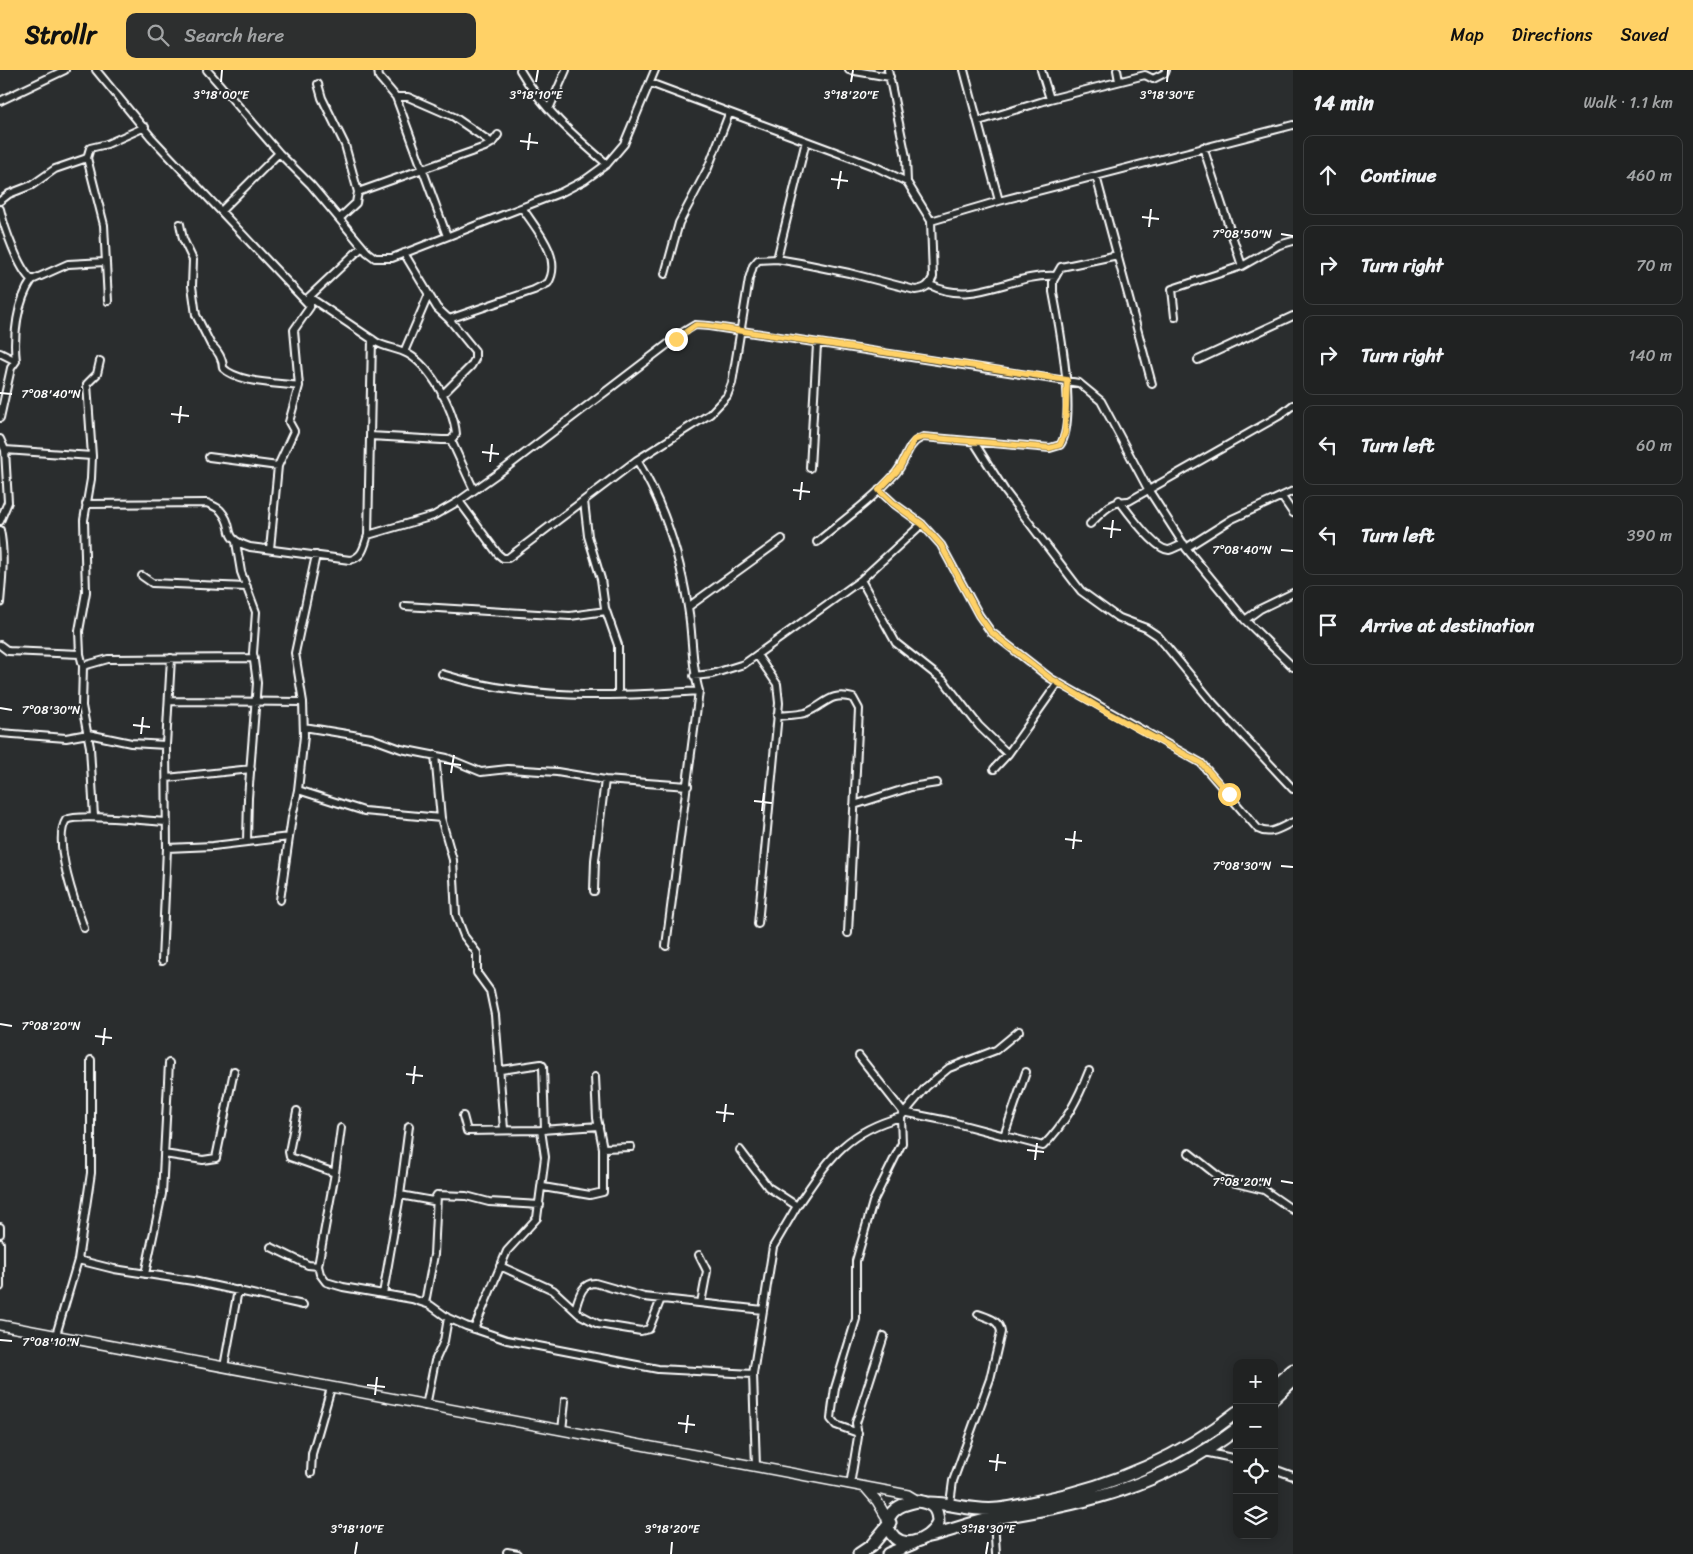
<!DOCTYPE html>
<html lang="en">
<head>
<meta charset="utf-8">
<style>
  body { margin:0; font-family:Sriracha,sans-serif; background:#2d2f2f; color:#f1f3f6 }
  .controls { position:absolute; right:15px; bottom:15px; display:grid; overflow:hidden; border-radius:10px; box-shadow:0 2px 12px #0003 }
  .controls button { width:45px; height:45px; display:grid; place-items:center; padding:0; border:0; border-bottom:1px solid #3d3f40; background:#202222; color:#f1f3f6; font:25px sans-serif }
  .stop { position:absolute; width:15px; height:15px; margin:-11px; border:4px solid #ffd166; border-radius:50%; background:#fff }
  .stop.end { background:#ffd166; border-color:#fff; box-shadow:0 1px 5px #0008 }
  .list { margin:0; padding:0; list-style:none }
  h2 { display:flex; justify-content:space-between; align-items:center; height:65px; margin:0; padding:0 20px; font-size:21px }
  h2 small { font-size:16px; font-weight:400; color:#a2a4a5 }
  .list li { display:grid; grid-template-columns:32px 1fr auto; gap:15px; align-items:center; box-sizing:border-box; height:80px; margin:0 10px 10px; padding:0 10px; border:1px solid #3d3f40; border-radius:10px }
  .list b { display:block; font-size:19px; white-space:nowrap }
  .list em { font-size:16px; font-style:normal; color:#a2a4a5 }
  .icon { flex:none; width:28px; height:28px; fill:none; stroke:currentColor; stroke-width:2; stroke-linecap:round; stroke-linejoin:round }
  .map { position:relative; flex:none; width:1293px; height:1484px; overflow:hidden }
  header { display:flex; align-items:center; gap:30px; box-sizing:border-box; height:70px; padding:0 25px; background:#ffd166; color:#111 }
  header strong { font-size:24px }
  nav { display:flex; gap:28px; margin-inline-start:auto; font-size:18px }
  .search { width:350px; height:45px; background:#2d2f2f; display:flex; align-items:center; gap:12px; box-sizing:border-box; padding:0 18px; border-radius:10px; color:#a2a4a5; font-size:19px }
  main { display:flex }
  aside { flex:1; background:#202222 }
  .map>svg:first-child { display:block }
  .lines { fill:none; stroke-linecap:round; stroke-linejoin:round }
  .street-casing { stroke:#fff; stroke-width:10 }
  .secondary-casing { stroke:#fff; stroke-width:12 }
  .highway-casing { stroke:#fff; stroke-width:15 }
  .street { stroke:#2a2d2e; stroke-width:6 }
  .secondary { stroke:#2a2d2e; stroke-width:9 }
  .highway { stroke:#2a2d2e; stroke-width:11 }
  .route { stroke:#ffd166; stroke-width:6 }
  .ticks { fill:none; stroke:#fff; stroke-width:2 }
  .ticks-label { font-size:12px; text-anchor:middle; fill:#fff; stroke:#2a2d2e; stroke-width:4; stroke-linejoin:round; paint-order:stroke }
</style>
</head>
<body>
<header>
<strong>Strollr</strong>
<div class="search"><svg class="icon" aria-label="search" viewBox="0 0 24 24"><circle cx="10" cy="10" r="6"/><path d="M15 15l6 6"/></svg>Search here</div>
<nav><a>Map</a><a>Directions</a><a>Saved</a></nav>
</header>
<main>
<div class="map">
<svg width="1293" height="1484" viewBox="0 0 1293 1484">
  <rect width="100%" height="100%" fill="#2a2d2e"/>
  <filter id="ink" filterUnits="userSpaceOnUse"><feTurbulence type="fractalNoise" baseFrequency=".02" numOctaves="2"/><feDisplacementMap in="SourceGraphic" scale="10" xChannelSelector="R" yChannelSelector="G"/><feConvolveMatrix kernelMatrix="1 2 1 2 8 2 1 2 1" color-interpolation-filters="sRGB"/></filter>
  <g filter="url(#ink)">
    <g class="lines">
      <!-- street casing -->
      <g class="street-casing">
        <path id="street" d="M96 0 151 67 310 236
          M207 0 279 83 311 115 367 182 375 188H392L562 122 585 110 607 94 624 74 655 0
          M378 0 379 7 396 27 447 166
          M520 0C541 37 575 67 607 94
          M849 0 890 7
          M888 0 906 87 907 112
          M964 0 999 131
          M1041 0 1050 29
          M1117 0 1119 11
          M318 14 322 28 345 75 358 122 356 133 340 148
          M396 27H408L454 47 492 73
          M0 31 65 0
          M549 39 566 0
          M979 51 1050 29 1145 5 1153 9 1165 3 1166 0
          M1203 77 1242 196
          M1096 106 1152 314
          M358 122 485 77 492 73 498 65
          M0 131 9 124 32 115 55 99 87 88
          M0 139C4 157 19 200 32 210 17 231 13 266 16 291L11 298 0 348
          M221 141 279 83
          M931 151 999 131 1293 55
          M180 154 183 169 193 190 192 216 196 245 211 275C218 280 223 290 223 298 238 313 278 313 299 316
          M404 183 437 238 449 249 475 281V289L471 296 442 325
          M777 189 806 71
          M665 204 679 153 708 98 729 44
          M32 210 68 194 105 192
          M930 215C975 237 1011 203 1056 206
          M309 227C331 242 354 257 376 272 386 278 398 278 408 284 431 297 454 339 456 364L451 370H442L370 366
          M108 231 104 155 87 88 90 78 107 74 145 57
          M1175 247 1172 219 1242 196 1279 175 1293 171
          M449 249 534 220 548 213C563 188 536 159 523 139
          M404 282 428 226
          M0 283 16 291
          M1198 290 1293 246
          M0 369 5 380 8 432 0 451
          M451 370 474 420
          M974 372 1005 421 1081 521 1117 547 1146 558 1158 566 1213 633 1293 719
          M5 380 92 386 91 409 84 450 86 522 79 561 80 584 83 596 82 636 90 677 94 747
          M92 386 87 314 97 304 100 291
          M209 387 278 396
          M637 390C664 435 680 486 688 537 693 565 691 594 699 621L666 876
          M810 398 817 274
          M879 420 893 433 922 454 941 475 979 545 991 562 1050 608 1201 693 1258 759C1271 766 1281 757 1293 752
          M1282 427 1293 443
          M1119 430C1127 441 1156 481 1169 480 1174 479 1179 475 1184 474
          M459 431 498 484 503 488H508L637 390 710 344 727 326 732 313 749 209 753 196 758 190 777 189 800 193 849 203 915 220C925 219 929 216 933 207L931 151 907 112 876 97 650 13
          M584 431 588 466 601 509 605 538 618 575V625
          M86 434 207 433C211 435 218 437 221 441 237 459 219 467 250 477L350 490C363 487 364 477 368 465L372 269
          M1090 454C1102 442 1112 430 1129 431L1279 346 1293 335
          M0 460C5 484 2 509 0 533
          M368 465 433 446 459 431 507 397 685 261 695 255 709 256 1079 313 1101 331 1148 419 1186 478 1245 550 1293 597
          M236 472 241 502 256 542 253 583 257 613 248 728 247 771
          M817 472C844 450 873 429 896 403 907 390 906 374 923 367L1050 378 1060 375C1078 351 1059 253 1053 222V211L1061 197 1118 185
          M1186 478 1232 449 1293 421
          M270 479 278 396 294 361 289 352 299 316 294 260 310 237 309 227 362 177
          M142 506 152 513 247 517
          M861 510 896 573 944 611 979 656 1008 684
          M405 536 570 546 606 541
          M688 537 782 469
          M1245 550 1260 539 1293 523
          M0 575 8 581 80 584
          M757 585 777 614 779 633 758 854
          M83 596 108 589 254 588
          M442 604C525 630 613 627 699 621
          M694 606 712 604 744 594 861 510 922 454
          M169 631 303 632
          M777 646C787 645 797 645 805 643 825 636 829 621 853 628L859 639 848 863
          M304 657 371 668 401 679 447 688 481 702 508 699 557 702 605 710 688 716
          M0 663 66 668 88 664 131 673 166 675
          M435 685 441 748 453 790 456 845 464 866 477 883V903L490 921 495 945 504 1059
          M994 699 1008 684 1058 613
          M167 708 251 699
          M298 720 364 741 441 748
          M854 735 911 717 937 713
          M167 778 213 776 289 767
          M594 821 595 790 605 710
          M280 830 292 747 298 720 304 666 303 632 295 583 316 485
          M84 858C76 836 52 771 66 750 79 743 146 751 166 752
          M162 891 167 778 166 675 171 588
          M859 986 903 1042 948 1051 1043 1076C1065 1054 1078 1029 1089 1001
          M501 1000 541 994 543 996 545 1060
          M297 1041 289 1082 290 1087 335 1103
          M463 1046 467 1061 541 1060 599 1056
          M341 1058 335 1103 318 1196 320 1204 326 1212 343 1217 412 1229 430 1235 448 1248 466 1256 507 1270 658 1299 753 1304
          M1004 1066 1026 1002
          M603 1078 631 1077
          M740 1080 768 1117 797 1136 773 1177 753 1304 756 1397
          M1189 1083 1223 1110 1264 1120 1293 1140
          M164 1084 203 1090 216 1088 234 1001
          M543 1117 590 1125 603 1122V1078L597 1048 595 1007
          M400 1125 433 1131 437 1125 434 1185 425 1233
          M437 1125 466 1126 489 1132 540 1135
          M797 1136C828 1091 844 1062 901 1047
          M0 1157V1164
          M0 1173V1217
          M271 1177 308 1195 318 1196
          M699 1185 707 1201 701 1233
          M78 1190 114 1199 193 1211 303 1235
          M500 1196 553 1220 579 1244 598 1254 641 1261 649 1259 661 1229
          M145 1204 162 1124 169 993
          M383 1224 400 1125 409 1056
          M575 1239C579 1228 581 1213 595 1213L644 1227 763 1240
          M474 1259 507 1181 537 1148 545 1087 541 1060
          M56 1265 78 1190 91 1103V990
          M224 1297 238 1220
          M426 1336 435 1291 444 1271 448 1248
          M562 1361 565 1331
          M858 1363 836 1355 831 1349 832 1340 835 1318 856 1249V1191L873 1132 902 1073 901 1047 926 1017 949 998 996 980 1019 961
          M1204 1382 1237 1389
          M1274 1399 1293 1406
          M311 1403 312 1384 331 1318
          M850 1415 858 1367 856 1353 884 1266
          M950 1433 953 1411 990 1309 1001 1262C999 1250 989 1248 978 1244
          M994 1448 996 1484
          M507 1482 518 1484"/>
      </g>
      <!-- secondary casing -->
      <g class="secondary-casing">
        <path id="secondary" d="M0 1255 887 1421 908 1425 918 1431
          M865 1417 877 1431 888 1450"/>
      </g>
      <!-- highway casing -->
      <g class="highway-casing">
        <path id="highway" d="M1274 1316 1293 1300
          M1274 1328 1293 1310
          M918 1431C932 1433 938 1438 938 1453 928 1473 897 1483 888 1457L890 1453 888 1450C893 1436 905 1434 918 1431Z
          M930 1433C952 1433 975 1442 998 1439 1012 1438 1026 1434 1039 1431 1112 1416 1178 1389 1237 1342
          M929 1466C951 1461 973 1452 995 1448 1087 1434 1161 1416 1237 1359
          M859 1484 871 1476 890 1453
          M888 1484 914 1473"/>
      </g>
      <!-- street -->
      <use href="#street" class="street"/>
      <!-- secondary -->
      <use href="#secondary" class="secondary"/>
      <!-- highway -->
      <use href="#highway" class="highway"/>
    </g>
  </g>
  <g class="lines" filter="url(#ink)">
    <!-- route -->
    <path class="route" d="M676 269 696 255 709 256 1067 310 1065 363 1060 375 1050 378 923 367 914 370 899 399 879 420 893 433 922 454 941 475 979 546 991 562 1050 608 1110 644 1201 693 1229 724"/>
  </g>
  <!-- ticks -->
  <path class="ticks" d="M221 12 222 0M536 12 538 0M851 12 853 0M1167 12 1168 0M520 71 538 73M528 80 530 63M831 109 848 111M838 119 841 101M1142 147 1159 149M1149 157 1151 139M1281 164 1293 166M0 323 12 324M171 344 189 346M179 353 181 336M482 382 499 384M490 392 492 374M793 420 810 422M800 430 802 412M1103 458 1121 460M1111 468 1113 450M1281 480 1293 481M0 638 12 640M133 655 150 657M141 664 143 647M444 693 461 695M451 703 454 685M754 731 772 733M762 741 764 723M1065 769 1082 771M1073 779 1075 761M1281 796 1293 797M0 954 12 956M95 966 112 968M103 975 105 958M406 1004 423 1006M413 1014 415 996M716 1042 734 1044M724 1052 726 1034M1027 1080 1044 1082M1035 1090 1037 1073M1281 1111 1293 1113M0 1270 12 1271M367 1315 385 1317M375 1325 377 1307M678 1353 695 1355M686 1363 688 1345M989 1391 1006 1393M996 1401 998 1384M355 1484 357 1472M671 1484 672 1472M986 1484 988 1472"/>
  <g class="ticks-label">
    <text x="221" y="29">3°18'00"E</text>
    <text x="536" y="29">3°18'10"E</text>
    <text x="851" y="29">3°18'20"E</text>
    <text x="1167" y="29">3°18'30"E</text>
    <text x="1242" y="168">7°08'50"N</text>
    <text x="51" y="328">7°08'40"N</text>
    <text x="1242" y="484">7°08'40"N</text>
    <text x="51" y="644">7°08'30"N</text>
    <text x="1242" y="800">7°08'30"N</text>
    <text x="51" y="960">7°08'20"N</text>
    <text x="1242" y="1116">7°08'20"N</text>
    <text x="51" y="1276">7°08'10"N</text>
    <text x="357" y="1463">3°18'10"E</text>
    <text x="672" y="1463">3°18'20"E</text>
    <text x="988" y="1463">3°18'30"E</text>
  </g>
</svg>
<div class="controls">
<button>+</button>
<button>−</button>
<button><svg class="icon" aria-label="locate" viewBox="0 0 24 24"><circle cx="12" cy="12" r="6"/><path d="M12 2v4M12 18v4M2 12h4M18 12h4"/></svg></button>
<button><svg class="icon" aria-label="layers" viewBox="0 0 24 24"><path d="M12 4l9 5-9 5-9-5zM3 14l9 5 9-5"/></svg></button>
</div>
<div class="stop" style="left:1229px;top:724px"></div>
<div class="stop end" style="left:676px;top:269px"></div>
</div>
<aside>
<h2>14 min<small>Walk · 1.1 km</small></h2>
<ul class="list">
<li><svg class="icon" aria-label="ahead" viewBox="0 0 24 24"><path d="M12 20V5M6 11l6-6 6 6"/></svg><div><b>Continue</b></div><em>460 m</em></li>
<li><svg class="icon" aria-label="right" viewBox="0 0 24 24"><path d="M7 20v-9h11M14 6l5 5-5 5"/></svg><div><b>Turn right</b></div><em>70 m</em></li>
<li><svg class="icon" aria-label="right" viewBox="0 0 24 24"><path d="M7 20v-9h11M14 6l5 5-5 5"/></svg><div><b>Turn right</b></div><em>140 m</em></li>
<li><svg class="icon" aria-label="left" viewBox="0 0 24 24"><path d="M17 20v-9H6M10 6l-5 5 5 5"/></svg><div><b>Turn left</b></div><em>60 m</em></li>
<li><svg class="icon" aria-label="left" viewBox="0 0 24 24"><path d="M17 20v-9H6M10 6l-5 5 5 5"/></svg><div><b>Turn left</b></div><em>390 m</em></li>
<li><svg class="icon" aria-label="arrive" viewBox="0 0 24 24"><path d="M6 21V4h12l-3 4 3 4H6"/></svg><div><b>Arrive at destination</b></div></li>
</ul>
</aside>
</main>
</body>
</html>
